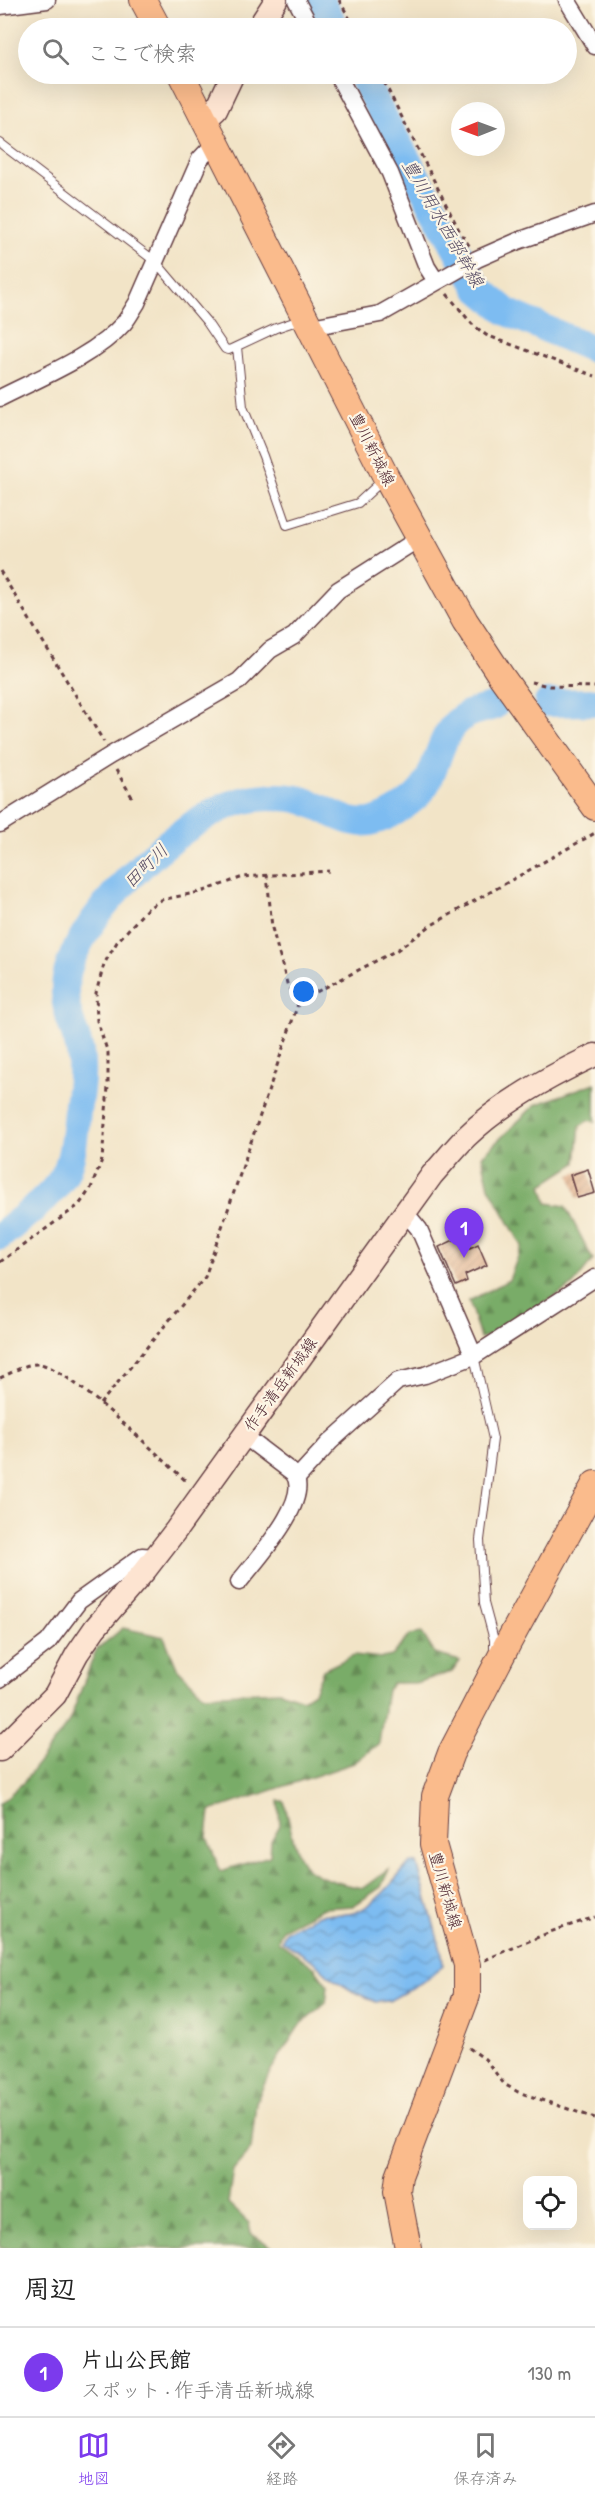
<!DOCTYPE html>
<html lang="ja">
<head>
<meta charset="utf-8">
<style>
  body { margin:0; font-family:"Patrick Hand","Klee One",sans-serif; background:#f6f6f6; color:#222 }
  .controls { position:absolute; right:18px; bottom:18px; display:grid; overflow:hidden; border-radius:12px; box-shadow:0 6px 24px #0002 }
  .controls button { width:54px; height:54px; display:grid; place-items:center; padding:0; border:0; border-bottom:2px solid #e0e0e0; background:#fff; color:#222; font:30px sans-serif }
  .compass { position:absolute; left:451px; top:102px; width:54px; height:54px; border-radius:50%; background:#fff; box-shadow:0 6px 24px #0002; rotate:269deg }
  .you { position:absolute; left:304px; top:992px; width:21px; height:21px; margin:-15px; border:4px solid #fff; border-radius:50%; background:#1a73e8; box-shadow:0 0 0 9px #1a73e833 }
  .badge { display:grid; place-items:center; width:39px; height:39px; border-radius:50%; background:#7c3aed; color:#fff; font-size:20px; font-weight:700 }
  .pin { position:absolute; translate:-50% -50px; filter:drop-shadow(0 2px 3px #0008) }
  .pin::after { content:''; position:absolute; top:32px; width:21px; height:18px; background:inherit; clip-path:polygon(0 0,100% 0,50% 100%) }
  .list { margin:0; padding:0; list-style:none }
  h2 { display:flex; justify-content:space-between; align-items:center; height:78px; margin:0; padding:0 24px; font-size:26px }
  h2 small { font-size:20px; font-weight:400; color:#767676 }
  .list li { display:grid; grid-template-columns:39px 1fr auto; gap:18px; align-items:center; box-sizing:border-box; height:90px; padding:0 24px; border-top:2px solid #e0e0e0 }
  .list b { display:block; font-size:22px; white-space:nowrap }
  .list p { margin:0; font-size:20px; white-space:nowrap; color:#767676 }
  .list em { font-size:20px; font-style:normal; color:#767676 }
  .icon { flex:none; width:33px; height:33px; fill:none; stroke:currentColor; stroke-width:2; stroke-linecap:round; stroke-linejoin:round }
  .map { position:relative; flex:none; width:595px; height:2248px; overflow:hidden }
  .search { position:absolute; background:#fff; box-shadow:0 6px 24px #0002; left:18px; right:18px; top:18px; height:66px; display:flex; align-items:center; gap:15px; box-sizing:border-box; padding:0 21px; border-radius:33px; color:#767676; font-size:22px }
  .sheet { height:168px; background:#fff }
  nav { display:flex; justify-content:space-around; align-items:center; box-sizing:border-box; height:84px; border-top:2px solid #e0e0e0; background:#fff; font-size:16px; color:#767676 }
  nav a { display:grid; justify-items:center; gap:3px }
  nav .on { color:#7c3aed }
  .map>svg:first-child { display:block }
  .forest { fill:url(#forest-firs); stroke:#626649; stroke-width:1.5 }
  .water { fill:url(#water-waves); stroke:#646e8e; stroke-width:1.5 }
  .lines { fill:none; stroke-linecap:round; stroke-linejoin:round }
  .river { stroke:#7dbcf1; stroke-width:28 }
  .building { fill:url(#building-hatch) }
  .lane-casing { stroke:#633d42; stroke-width:10 }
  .street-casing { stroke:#633d42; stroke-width:19 }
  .secondary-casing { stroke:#633d42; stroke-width:25 }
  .primary-casing { stroke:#633d42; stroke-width:28 }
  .path { stroke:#633d42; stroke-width:3; stroke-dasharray:4.5 4.5; stroke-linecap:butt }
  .lane { stroke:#fff; stroke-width:8 }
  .street { stroke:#fff; stroke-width:16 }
  .secondary { stroke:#fde4d1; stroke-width:22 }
  .primary { stroke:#fabb8c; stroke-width:26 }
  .labels { text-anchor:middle; stroke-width:4.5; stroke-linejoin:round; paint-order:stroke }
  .street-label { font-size:16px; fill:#4a1f2b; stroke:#fcf5e5 }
  .water-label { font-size:18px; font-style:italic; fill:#594e66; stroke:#fcf5e5 }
</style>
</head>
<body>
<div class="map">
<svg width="595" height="2248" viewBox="0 0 595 2248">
  <defs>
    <pattern id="forest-firs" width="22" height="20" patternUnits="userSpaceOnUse" patternTransform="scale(1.5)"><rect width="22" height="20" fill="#79ac67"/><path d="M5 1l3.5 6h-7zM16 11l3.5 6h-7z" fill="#658b55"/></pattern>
    <pattern id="water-waves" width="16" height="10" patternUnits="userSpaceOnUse" patternTransform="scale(1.5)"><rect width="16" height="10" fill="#7dbcf1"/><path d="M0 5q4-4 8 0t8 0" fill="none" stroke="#6898c3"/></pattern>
    <pattern id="building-hatch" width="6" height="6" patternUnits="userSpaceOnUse" patternTransform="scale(1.5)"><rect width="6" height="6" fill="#d99e74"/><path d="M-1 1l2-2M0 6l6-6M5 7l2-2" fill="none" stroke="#b2805f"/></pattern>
  </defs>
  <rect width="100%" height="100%" fill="#fcf5e5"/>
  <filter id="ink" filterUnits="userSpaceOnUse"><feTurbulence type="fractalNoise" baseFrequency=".0167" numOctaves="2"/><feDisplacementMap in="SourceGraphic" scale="12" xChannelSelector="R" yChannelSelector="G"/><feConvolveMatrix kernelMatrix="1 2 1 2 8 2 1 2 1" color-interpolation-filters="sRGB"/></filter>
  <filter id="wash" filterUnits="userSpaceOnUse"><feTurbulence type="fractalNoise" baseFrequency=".008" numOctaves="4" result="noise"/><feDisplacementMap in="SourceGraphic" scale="24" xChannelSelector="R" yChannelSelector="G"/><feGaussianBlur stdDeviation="1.35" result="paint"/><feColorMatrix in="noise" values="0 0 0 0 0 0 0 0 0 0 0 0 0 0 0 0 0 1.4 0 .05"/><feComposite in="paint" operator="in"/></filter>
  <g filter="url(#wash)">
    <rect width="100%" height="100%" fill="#f2e4c7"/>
    <!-- forest -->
    <path class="forest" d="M595 1083V1122L589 1120 580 1126 576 1163 542 1185 547 1203 565 1206 593 1260 573 1285 498 1334 480 1338 469 1301 509 1280 522 1246 489 1187 482 1156 535 1105Z
      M123 1628 164 1637 177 1668 204 1695 279 1691 303 1699 314 1692 323 1670 354 1655 382 1658 392 1656 410 1635 422 1633 435 1654 460 1661 452 1672 415 1683H392L387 1690 379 1743 354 1763 210 1811 207 1837 220 1871 270 1856 271 1841 280 1825 278 1801H284C289 1820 292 1842 301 1860 309 1877 345 1885 363 1888L389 1869 381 1887 353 1906 323 1908 282 1929 278 1941 315 1968 328 1986 326 2003 299 2026 271 2070 256 2102 251 2149 233 2170 228 2203 249 2223 251 2234 274 2248H0V1803L24 1782 69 1722 96 1650Z"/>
    <!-- water -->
    <path class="water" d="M410 1862 417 1863 442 1954 443 1965 428 1979 389 2001 376 2002 352 1991 330 1977 315 1962 282 1941 285 1931C297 1927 307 1919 319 1915 331 1912 344 1917 356 1912 379 1902 395 1880 410 1862Z"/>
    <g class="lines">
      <!-- river -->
      <path class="river" d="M320 0 336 28
        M360 74 478 288 507 312 595 350
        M548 703 595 702
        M0 1236C20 1219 58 1193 67 1169 74 1151 75 1130 77 1111 80 1092 83 1072 80 1052 76 1031 65 1015 65 991 64 926 178 819 238 802 256 796 287 795 305 801 329 809 351 830 377 820 394 814 415 801 425 786 440 763 439 729 468 714 476 710 486 709 494 706"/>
    </g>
    <g id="blocks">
      <!-- building -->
      <path class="building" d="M588 1169 595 1193 577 1198 570 1175Z
        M458 1238 464 1251 478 1244 487 1265 465 1275 467 1281 456 1286 439 1247Z"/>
    </g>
  </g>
  <g filter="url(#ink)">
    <use href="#blocks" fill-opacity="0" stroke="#633d42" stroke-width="1.5"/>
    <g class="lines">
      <!-- lane casing -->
      <g class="lane-casing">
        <path id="lane" d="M0 143 156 262 206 321 225 349 229 350 276 328 303 319
          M237 347 243 407 263 456 287 525 358 503 384 479
          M474 1356 493 1439 480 1540 484 1603 494 1640V1651"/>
      </g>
      <!-- street casing -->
      <g class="street-casing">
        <path id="street" d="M296 0 311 28
          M567 0 595 46
          M0 6 47 0
          M337 74 390 173 427 267 436 281
          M311 327 380 314 477 259 518 241 595 214
          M0 398C39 378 95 356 124 323 129 317 133 309 137 303L200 159 217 141
          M0 824 111 755 239 681 270 650 294 636 338 590 420 538
          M404 1211 419 1229 474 1356
          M297 1478 330 1442 398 1381 425 1375 474 1356 595 1278
          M239 1582C255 1561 314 1498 293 1473L243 1435
          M0 1679 48 1642 79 1601 142 1556 155 1557"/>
      </g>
      <!-- secondary casing -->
      <g class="secondary-casing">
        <path id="secondary" d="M258 28 276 0
          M205 120 216 110 233 74
          M0 1750 55 1695 77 1654 95 1628 146 1569 176 1530 432 1175C443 1163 454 1149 466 1137 502 1102 550 1076 595 1055"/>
      </g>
      <!-- primary casing -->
      <g class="primary-casing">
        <path id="primary" d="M143 0 158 28
          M181 74 386 477 465 621 501 676 595 807
          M408 2248 397 2191 399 2176 467 1995V1965L433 1844 435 1796 451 1753 508 1643 595 1484"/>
      </g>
      <!-- path -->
      <path class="path" d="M339 0 355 28
        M380 74 460 232 470 247
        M447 294 472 324 486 335 595 376
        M0 571 104 742
        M531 682 549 686 595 687
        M116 770 132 797
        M267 874 272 928 288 987 299 1001 397 950 430 926 595 833
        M0 1262 79 1205 91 1188 102 1160 108 1087V1053L97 1021 96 993 104 964 117 942 147 909 161 900 204 891 243 877 329 871
        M0 1378C12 1373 25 1363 39 1364 67 1366 162 1459 187 1482
        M100 1404 205 1277 299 1001
        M485 1960 550 1932 595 1917
        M469 2048 485 2059 504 2084 518 2092 595 2118"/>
      <!-- lane -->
      <use href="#lane" class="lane"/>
      <!-- street -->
      <use href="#street" class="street"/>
      <!-- secondary -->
      <use href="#secondary" class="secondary"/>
      <!-- primary -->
      <use href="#primary" class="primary"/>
    </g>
  </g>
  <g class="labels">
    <!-- street labels -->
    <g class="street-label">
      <text transform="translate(373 449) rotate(63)" y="6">豊川新城線</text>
      <text transform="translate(280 1384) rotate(-54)" y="6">作手清岳新城線</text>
      <text transform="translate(446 1890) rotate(74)" y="6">豊川新城線</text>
    </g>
    <!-- water labels -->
    <g class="water-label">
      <text transform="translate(443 223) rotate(60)" y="6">豊川用水西部幹線</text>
      <text transform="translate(146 866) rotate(-45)" y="6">田町川</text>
    </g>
  </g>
</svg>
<div class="controls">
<button><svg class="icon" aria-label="locate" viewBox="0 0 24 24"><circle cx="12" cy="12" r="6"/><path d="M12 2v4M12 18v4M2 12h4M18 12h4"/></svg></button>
</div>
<svg class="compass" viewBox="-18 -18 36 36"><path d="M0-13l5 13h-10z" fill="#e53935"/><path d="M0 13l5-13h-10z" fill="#767676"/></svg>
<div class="you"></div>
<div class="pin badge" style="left:464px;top:1258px">1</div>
<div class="search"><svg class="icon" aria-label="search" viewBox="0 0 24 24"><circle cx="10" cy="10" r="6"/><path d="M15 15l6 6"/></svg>ここで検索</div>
</div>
<section class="sheet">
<h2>周辺<small></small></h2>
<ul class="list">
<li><span class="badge">1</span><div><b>片山公民館</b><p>スポット · 作手清岳新城線</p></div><em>130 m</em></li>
</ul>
</section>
<nav>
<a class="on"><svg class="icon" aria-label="map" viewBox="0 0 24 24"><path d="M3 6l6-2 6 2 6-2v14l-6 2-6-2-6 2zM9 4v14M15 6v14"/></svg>地図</a>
<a><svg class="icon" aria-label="directions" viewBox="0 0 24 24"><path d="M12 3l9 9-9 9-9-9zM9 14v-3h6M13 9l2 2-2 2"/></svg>経路</a>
<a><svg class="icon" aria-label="saved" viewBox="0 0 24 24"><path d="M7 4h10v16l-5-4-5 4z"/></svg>保存済み</a>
</nav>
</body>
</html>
